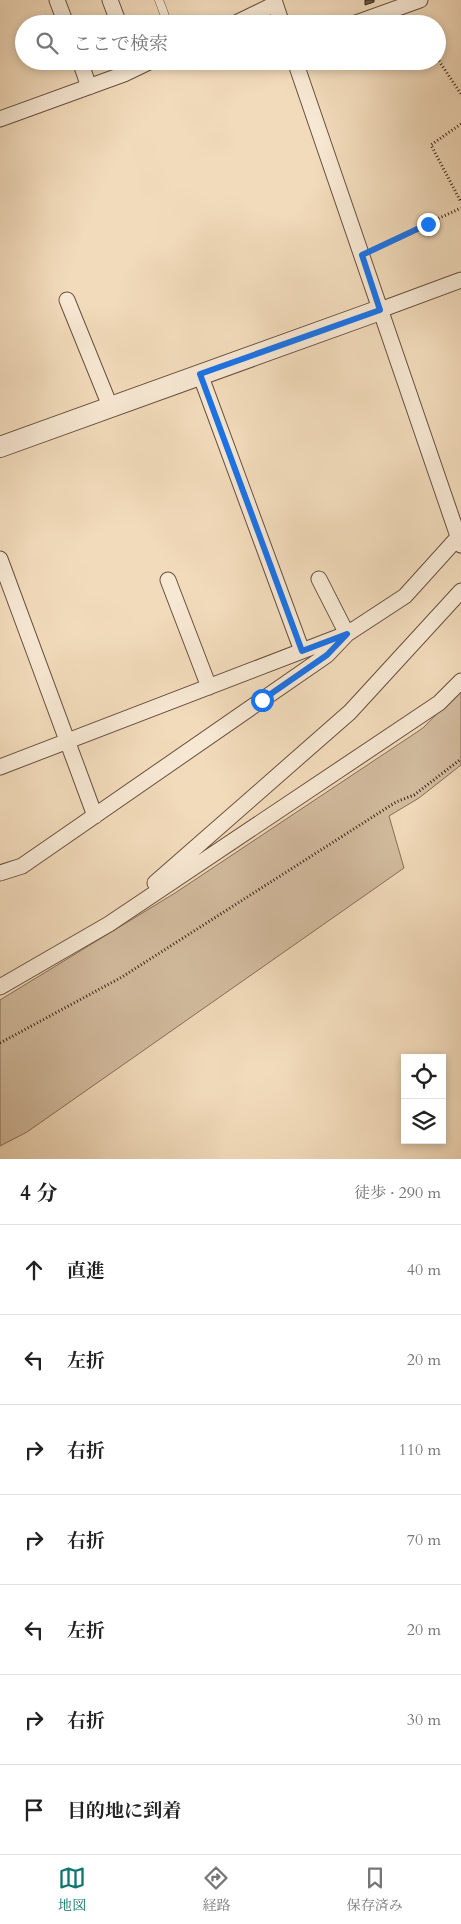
<!DOCTYPE html>
<html lang="ja">
<head>
<meta charset="utf-8">
<style>
  body { margin:0; font-family:Cardo,"Noto Serif JP",serif; background:#f6f6f6; color:#222 }
  .controls { position:absolute; right:15px; bottom:15px; display:grid; overflow:hidden; border-radius:0px; box-shadow:0 2px 8px #0003 }
  .controls button { width:45px; height:45px; display:grid; place-items:center; padding:0; border:0; border-bottom:1px solid #e0e0e0; background:#fff; color:#222; font:25px sans-serif }
  .stop { position:absolute; width:15px; height:15px; margin:-11px; border:4px solid #1a73e8; border-radius:50%; background:#fff }
  .stop.end { background:#1a73e8; border-color:#fff; box-shadow:0 1px 5px #0008 }
  .list { margin:0; padding:0; list-style:none }
  h2 { display:flex; justify-content:space-between; align-items:center; height:65px; margin:0; padding:0 20px; font-size:21px }
  h2 small { font-size:16px; font-weight:400; color:#767676 }
  .list li { display:grid; grid-template-columns:32px 1fr auto; gap:15px; align-items:center; box-sizing:border-box; height:90px; padding:0 20px; border-top:1px solid #e0e0e0 }
  .list b { display:block; font-size:19px; white-space:nowrap }
  .list em { font-size:16px; font-style:normal; color:#767676 }
  .icon { flex:none; width:28px; height:28px; fill:none; stroke:currentColor; stroke-width:2; stroke-linecap:round; stroke-linejoin:round }
  .map { position:relative; flex:none; width:461px; height:1159px; overflow:hidden }
  .search { position:absolute; background:#fff; box-shadow:0 2px 8px #0003; left:15px; right:15px; top:15px; height:55px; display:flex; align-items:center; gap:12px; box-sizing:border-box; padding:0 18px; border-radius:28px; color:#767676; font-size:19px }
  .sheet { height:695px; background:#fff }
  nav { display:flex; justify-content:space-around; align-items:center; box-sizing:border-box; height:70px; border-top:1px solid #e0e0e0; background:#fff; font-size:14px; color:#767676 }
  nav a { display:grid; justify-items:center; gap:2px }
  nav .on { color:#0f766e }
  .map>svg:first-child { display:block }
  .green { fill:#d3bc9f; stroke:#866f5a }
  .lines { fill:none; stroke-linecap:round; stroke-linejoin:round }
  .service-casing { stroke:#67503f; stroke-width:9 }
  .minor-casing { stroke:#67503f; stroke-width:17 }
  .tertiary-casing { stroke:#67503f; stroke-width:22 }
  .path { stroke:#392216; stroke-width:3; stroke-dasharray:1 2.5; stroke-linecap:butt }
  .service { stroke:#f7e8d3; stroke-width:8 }
  .minor { stroke:#f7e8d3; stroke-width:15 }
  .tertiary { stroke:#f7e8d3; stroke-width:20 }
  .shaded-wall { fill:#6b5b4c; stroke:#392216 }
  .route { stroke:#1a73e8; stroke-width:6 }
</style>
</head>
<body>
<div class="map">
<svg width="461" height="1159" viewBox="0 0 461 1159">
  <rect width="100%" height="100%" fill="#f2dbbb"/>
  <filter id="stains"><feTurbulence type="fractalNoise" baseFrequency=".004" numOctaves="4"/><feColorMatrix values="0 0 0 0 .2 0 0 0 0 .09 0 0 0 0 .02 0 0 0 .5 -.17"/></filter>
  <radialGradient id="worn" r=".72"><stop offset=".6" stop-color="#630" stop-opacity="0"/><stop offset="1" stop-color="#630" stop-opacity=".3"/></radialGradient>
  <!-- green -->
  <path class="green" d="M461 689V765L419 798 389 816 404 868 27 1132 0 1146V1000L175 893 423 728Z"/>
  <g class="lines">
    <!-- service casing -->
    <g class="service-casing">
      <path id="service" d="M159 0 168 24"/>
    </g>
    <!-- minor casing -->
    <g class="minor-casing">
      <path id="minor" d="M57 0 66 24
        M110 0 119 24
        M274 0 282 24
        M234 24 275 4
        M353 24 420 0
        M80 61 89 87
        M295 61 461 545
        M0 119 124 74 151 61
        M67 300 110 406
        M380 310 461 280
        M200 374 302 651
        M0 559 95 816
        M319 579 347 634
        M168 580 209 687
        M0 767 341 636
        M0 873 22 866 327 655 347 634 405 596 461 534
        M155 883 350 712 461 591
        M0 987 109 924 439 703 461 681"/>
    </g>
    <!-- tertiary casing -->
    <g class="tertiary-casing">
      <path id="tertiary" d="M0 447 380 310"/>
    </g>
    <!-- path -->
    <path class="path" d="M437 58 461 94
      M461 124 431 145 461 202
      M375 248 461 208
      M0 1043 122 977 396 802 414 795 461 759"/>
    <!-- service -->
    <use href="#service" class="service"/>
    <!-- minor -->
    <use href="#minor" class="minor"/>
    <!-- tertiary -->
    <use href="#tertiary" class="tertiary"/>
  </g>
  <!-- shaded-wall -->
  <path class="shaded-wall" d="M365 0H374V2L365 5Z"/>
  <g class="lines">
    <!-- route -->
    <path class="route" d="M262 700 327 655 347 634 302 651 200 374 380 310 362 255 428 224"/>
  </g>
  <rect width="100%" height="100%" filter="url(#stains)"/>
  <rect width="100%" height="100%" fill="url(#worn)"/>
</svg>
<div class="controls">
<button><svg class="icon" aria-label="locate" viewBox="0 0 24 24"><circle cx="12" cy="12" r="6"/><path d="M12 2v4M12 18v4M2 12h4M18 12h4"/></svg></button>
<button><svg class="icon" aria-label="layers" viewBox="0 0 24 24"><path d="M12 4l9 5-9 5-9-5zM3 14l9 5 9-5"/></svg></button>
</div>
<div class="stop" style="left:262px;top:700px"></div>
<div class="stop end" style="left:428px;top:224px"></div>
<div class="search"><svg class="icon" aria-label="search" viewBox="0 0 24 24"><circle cx="10" cy="10" r="6"/><path d="M15 15l6 6"/></svg>ここで検索</div>
</div>
<section class="sheet">
<h2>4 分<small>徒歩 · 290 m</small></h2>
<ul class="list">
<li><svg class="icon" aria-label="ahead" viewBox="0 0 24 24"><path d="M12 20V5M6 11l6-6 6 6"/></svg><div><b>直進</b></div><em>40 m</em></li>
<li><svg class="icon" aria-label="left" viewBox="0 0 24 24"><path d="M17 20v-9H6M10 6l-5 5 5 5"/></svg><div><b>左折</b></div><em>20 m</em></li>
<li><svg class="icon" aria-label="right" viewBox="0 0 24 24"><path d="M7 20v-9h11M14 6l5 5-5 5"/></svg><div><b>右折</b></div><em>110 m</em></li>
<li><svg class="icon" aria-label="right" viewBox="0 0 24 24"><path d="M7 20v-9h11M14 6l5 5-5 5"/></svg><div><b>右折</b></div><em>70 m</em></li>
<li><svg class="icon" aria-label="left" viewBox="0 0 24 24"><path d="M17 20v-9H6M10 6l-5 5 5 5"/></svg><div><b>左折</b></div><em>20 m</em></li>
<li><svg class="icon" aria-label="right" viewBox="0 0 24 24"><path d="M7 20v-9h11M14 6l5 5-5 5"/></svg><div><b>右折</b></div><em>30 m</em></li>
<li><svg class="icon" aria-label="arrive" viewBox="0 0 24 24"><path d="M6 21V4h12l-3 4 3 4H6"/></svg><div><b>目的地に到着</b></div></li>
</ul>
</section>
<nav>
<a class="on"><svg class="icon" aria-label="map" viewBox="0 0 24 24"><path d="M3 6l6-2 6 2 6-2v14l-6 2-6-2-6 2zM9 4v14M15 6v14"/></svg>地図</a>
<a><svg class="icon" aria-label="directions" viewBox="0 0 24 24"><path d="M12 3l9 9-9 9-9-9zM9 14v-3h6M13 9l2 2-2 2"/></svg>経路</a>
<a><svg class="icon" aria-label="saved" viewBox="0 0 24 24"><path d="M7 4h10v16l-5-4-5 4z"/></svg>保存済み</a>
</nav>
</body>
</html>
